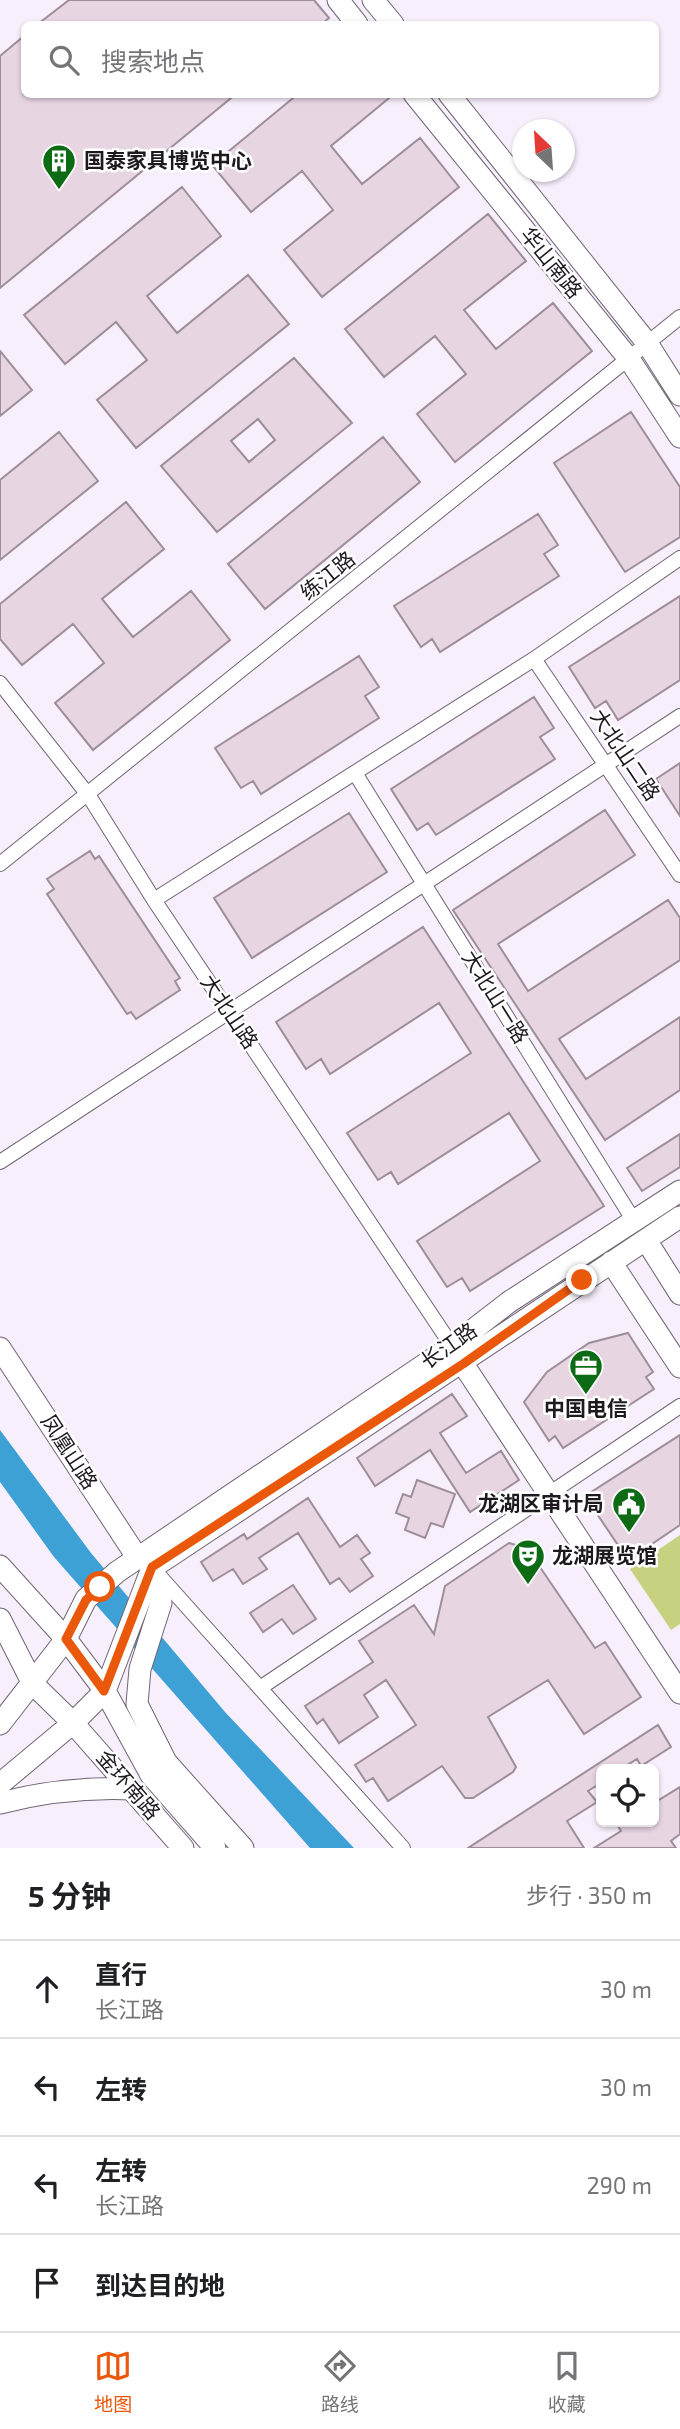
<!DOCTYPE html>
<html lang="zh">
<head>
<meta charset="utf-8">
<style>
  body { margin:0; font-family:"Exo 2","Noto Sans SC",sans-serif; background:#f6f6f6; color:#202124 }
  .controls { position:absolute; right:21px; bottom:21px; display:grid; overflow:hidden; border-radius:10px; box-shadow:0 2px 5px #0004 }
  .controls button { width:63px; height:63px; display:grid; place-items:center; padding:0; border:0; border-bottom:2px solid #e0e0e0; background:#fff; color:#202124; font:35px sans-serif }
  .compass { position:absolute; left:512px; top:119px; width:63px; height:63px; border-radius:50%; background:#fff; box-shadow:0 2px 5px #0004; rotate:335deg }
  .stop { position:absolute; width:21px; height:21px; margin:-16px; border:5px solid #ea580c; border-radius:50%; background:#fff }
  .stop.end { background:#ea580c; border-color:#fff; box-shadow:0 2px 7px #0008 }
  .list { margin:0; padding:0; list-style:none }
  h2 { display:flex; justify-content:space-between; align-items:center; height:91px; margin:0; padding:0 28px; font-size:30px }
  h2 small { font-size:23px; font-weight:400; color:#757577 }
  .list li { display:grid; grid-template-columns:46px 1fr auto; gap:21px; align-items:center; box-sizing:border-box; height:98px; padding:0 28px; border-top:2px solid #e0e0e0 }
  .list b { display:block; font-size:26px; white-space:nowrap }
  .list p { margin:0; font-size:23px; white-space:nowrap; color:#757577 }
  .list em { font-size:23px; font-style:normal; color:#757577 }
  .icon { flex:none; width:38px; height:38px; fill:none; stroke:currentColor; stroke-width:2; stroke-linecap:round; stroke-linejoin:round }
  .map { position:relative; flex:none; width:680px; height:1848px; overflow:hidden }
  .search { position:absolute; background:#fff; box-shadow:0 2px 5px #0004; left:21px; right:21px; top:21px; height:77px; display:flex; align-items:center; gap:18px; box-sizing:border-box; padding:0 24px; border-radius:10px; color:#757577; font-size:26px }
  .sheet { height:483px; background:#fff }
  nav { display:flex; justify-content:space-around; align-items:center; box-sizing:border-box; height:98px; border-top:2px solid #e0e0e0; background:#fff; font-size:19px; color:#757577 }
  nav a { display:grid; justify-items:center; gap:4px }
  nav .on { color:#ea580c }
  .map>svg:first-child { display:block }
  .green { fill:#c6d280 }
  .water { fill:#3ea1d6 }
  .building { fill:#e7d5e2; stroke:#9e8e99; stroke-width:2; fill-rule:evenodd }
  .lines { fill:none; stroke-linecap:round; stroke-linejoin:round }
  .street-casing { stroke:#6f6574; stroke-width:16 }
  .secondary-casing { stroke:#6f6574; stroke-width:23 }
  .street { stroke:#fff; stroke-width:14 }
  .secondary { stroke:#fff; stroke-width:21 }
  .route { stroke:#ea580c; stroke-width:9 }
  .labels { text-anchor:middle; stroke-width:5; stroke-linejoin:round; paint-order:stroke }
  .poi-label { font-size:21px; font-weight:bold; fill:#1d191f; stroke:#fff; text-anchor:start }
  .street-label { font-size:21px; fill:#1d191f; stroke:#fff }
</style>
</head>
<body>
<div class="map">
<svg width="680" height="1848" viewBox="0 0 680 1848">
  <rect width="100%" height="100%" fill="#f8effd"/>
  <!-- green -->
  <path class="green" d="M680 1535V1624L671 1630 630 1569Z"/>
  <!-- water -->
  <path class="water" d="M0 1430 91 1553 225 1712 354 1848H310L54 1557 0 1482Z"/>
  <!-- building -->
  <path class="building" d="M69 0H314L329 18 322 24H38Z
    M24 36V94H236L0 288V56Z
    M298 94H394L331 146 362 184 420 138 459 187 322 297 284 250 333 210 302 171 251 212 212 165Z
    M182 187 221 236 147 296 177 333 248 275 289 324 136 448 97 400 147 360 116 322 65 364 24 315Z
    M488 214 526 261 464 310 496 349 553 303 592 351 455 462 417 414 466 374 435 336 384 377 345 329Z
    M0 351 32 390 0 416Z
    M294 358 352 423 217 532 161 466ZM258 419 275 440 249 462 231 441Z
    M631 412 680 487V537L625 572 554 463Z
    M59 432 98 481 0 560V480Z
    M383 437 420 482 265 609 228 564Z
    M126 502 164 549 102 599 133 637 191 591 230 640 93 750 55 703 104 663 73 624 22 665 0 639V604Z
    M538 514 558 545 544 554 559 576 440 652 432 639 421 647 394 606Z
    M680 596V680L618 720 606 701 595 708 569 667Z
    M359 656 379 687 365 696 379 718 261 794 253 781 241 788 215 748Z
    M534 697 554 728 540 737 555 759 436 835 428 823 417 830 391 789Z
    M680 763V816L656 779Z
    M605 810 635 855 498 944 528 991 668 900 680 918V960L559 1039 586 1079 680 1017V1090L605 1140 453 910Z
    M349 813 387 872 252 958 214 898Z
    M90 851 95 859 99 856 180 978 175 981 180 990 136 1019 131 1012 127 1014 47 894 54 889 47 879Z
    M423 927 604 1206 470 1291 462 1278 447 1287 417 1241 540 1161 509 1113 398 1184 391 1172 378 1180 347 1133 471 1053 439 1003 330 1074 321 1059 306 1069 276 1022Z
    M680 1134V1167L642 1191 627 1168Z
    M628 1333 653 1372 646 1377 654 1389 563 1448 555 1436 549 1441 524 1402 547 1372 589 1343Z
    M452 1394 467 1416 440 1433 466 1473 501 1451 519 1480 470 1512 430 1450 375 1486 357 1458Z
    M680 1435V1525L628 1560 585 1496Z
    M417 1480 455 1494 443 1527 431 1523 425 1538 405 1530 409 1518 396 1513 403 1494 411 1497Z
    M308 1498 340 1547 357 1535 370 1553 361 1559 373 1576 350 1592 339 1578 330 1584 298 1533 259 1558 267 1569 243 1584 233 1569 213 1581 201 1562 244 1534 247 1539Z
    M509 1543 527 1548 595 1648 605 1642 641 1697 584 1734 548 1680 488 1717 516 1767 513 1772 473 1798H465L442 1766 388 1801 373 1778 366 1782 355 1765 416 1725 386 1680 364 1695 378 1717 339 1743 323 1719 317 1724 305 1706 373 1662 359 1641 414 1605 434 1634 445 1586Z
    M293 1585 316 1619 293 1634 282 1619 263 1632 250 1613Z
    M658 1725 671 1747 641 1766 637 1759 621 1769H601V1783L588 1791 597 1802 567 1821 584 1848H468Z
    M680 1787V1834L671 1841 676 1848H594L621 1831 618 1826 625 1822H654V1803Z"/>
  <g class="lines">
    <!-- street casing -->
    <g class="street-casing">
      <path id="street" d="M534 659 680 875
        M0 683 89 796 154 900 452 1346
        M355 773 634 1221
        M0 864 680 317
        M154 900 534 659 680 558
        M0 1162 680 716
        M155 1571 403 1848
        M260 1688 680 1406"/>
    </g>
    <!-- secondary casing -->
    <g class="secondary-casing">
      <path id="secondary" d="M338 0 357 24
        M373 0 393 24
        M414 94 629 359 680 437
        M449 94 647 343 680 395
        M646 1240 680 1294
        M611 1262 680 1367
        M0 1348 137 1557
        M463 1364 680 1693
        M0 1566 66 1639 105 1691 151 1775 215 1848
        M152 1569 161 1603 140 1669 137 1704 166 1762 243 1848
        M0 1619 33 1684 73 1723 183 1848
        M0 1724 66 1639 86 1599 117 1572 452 1346 509 1302 680 1191
        M0 1784 73 1723 105 1691 152 1568 680 1217
        M0 1803C44 1792 85 1787 131 1789"/>
    </g>
    <!-- street -->
    <use href="#street" class="street"/>
    <!-- secondary -->
    <use href="#secondary" class="secondary"/>
  </g>
  <g class="lines">
    <!-- route -->
    <path class="route" d="M100 1587 86 1600 66 1639 104 1691 152 1567 463 1364 582 1280"/>
  </g>
  <!-- icons -->
  <defs>
    <g id="building-pin" transform="scale(1.75)"><path d="M0 17L-7.5 6A9.5 9.5 0 1 1 7.5 6Z" fill="#0d6b15" stroke="#fff"/><path d="M-4-6H4V6H1V3H-1V6H-4ZM-2.5-4.3h1.7v1.8h-1.7ZM.8-4.3h1.7v1.8H.8ZM-2.5-1h1.7V.8h-1.7ZM.8-1h1.7V.8H.8Z" fill="#fff"/></g>
    <g id="office-pin" transform="scale(1.75)"><path d="M0 17L-7.5 6A9.5 9.5 0 1 1 7.5 6Z" fill="#0d6b15" stroke="#fff"/><path d="M-6-3h4V-5.5h4V-3h4V5H-6ZM-1-4.5V-3h2v-1.5ZM-6 0V1H6V0Z" fill="#fff"/></g>
    <g id="civic-pin" transform="scale(1.75)"><path d="M0 17L-7.5 6A9.5 9.5 0 1 1 7.5 6Z" fill="#0d6b15" stroke="#fff"/><path d="M-.6-6.5H3V-4.5H.6V-3L4-1V1h2V6H-6V1h2V-1L-.6-3ZM-1.2 2.5V6h2.4V2.5Z" fill="#fff"/></g>
    <g id="theatre-pin" transform="scale(1.75)"><path d="M0 17L-7.5 6A9.5 9.5 0 1 1 7.5 6Z" fill="#0d6b15" stroke="#fff"/><path d="M-5-5.5Q0-4 5-5.5V0Q5 5 0 6Q-5 5-5 0ZM-3.3-2.5H-1v1.5H-3.3ZM1-2.5H3.3v1.5H1ZM-2.8 1Q0 5.5 2.8 1Z" fill="#fff"/></g>
  </defs>
  <g fill-rule="evenodd">
    <use href="#building-pin" x="59" y="161"/>
    <use href="#office-pin" x="586" y="1366"/>
    <use href="#civic-pin" x="629" y="1504"/>
    <use href="#theatre-pin" x="528" y="1556"/>
  </g>
  <g class="labels">
    <!-- poi labels -->
    <g class="poi-label">
      <text x="84" y="168">国泰家具博览中心</text>
      <text x="586" y="1416" text-anchor="middle">中国电信</text>
      <text x="604" y="1511" text-anchor="end">龙湖区审计局</text>
      <text x="552" y="1563">龙湖展览馆</text>
    </g>
    <!-- street labels -->
    <g class="street-label">
      <text transform="translate(551 263) rotate(51)" y="7">华山南路</text>
      <text transform="translate(328 576) rotate(-39)" y="7">练江路</text>
      <text transform="translate(625 755) rotate(56)" y="7">大北山二路</text>
      <text transform="translate(495 997) rotate(58)" y="7">大北山一路</text>
      <text transform="translate(229 1012) rotate(56)" y="7">大北山路</text>
      <text transform="translate(449 1346) rotate(-35)" y="7">长江路</text>
      <text transform="translate(69 1452) rotate(57)" y="7">凤凰山路</text>
      <text transform="translate(128 1785) rotate(49)" y="7">金环南路</text>
    </g>
  </g>
</svg>
<div class="controls">
<button><svg class="icon" aria-label="locate" viewBox="0 0 24 24"><circle cx="12" cy="12" r="6"/><path d="M12 2v4M12 18v4M2 12h4M18 12h4"/></svg></button>
</div>
<svg class="compass" viewBox="-18 -18 36 36"><path d="M0-13l5 13h-10z" fill="#e53935"/><path d="M0 13l5-13h-10z" fill="#757577"/></svg>
<div class="stop" style="left:100px;top:1587px"></div>
<div class="stop end" style="left:582px;top:1280px"></div>
<div class="search"><svg class="icon" aria-label="search" viewBox="0 0 24 24"><circle cx="10" cy="10" r="6"/><path d="M15 15l6 6"/></svg>搜索地点</div>
</div>
<section class="sheet">
<h2>5 分钟<small>步行 · 350 m</small></h2>
<ul class="list">
<li><svg class="icon" aria-label="ahead" viewBox="0 0 24 24"><path d="M12 20V5M6 11l6-6 6 6"/></svg><div><b>直行</b><p>长江路</p></div><em>30 m</em></li>
<li><svg class="icon" aria-label="left" viewBox="0 0 24 24"><path d="M17 20v-9H6M10 6l-5 5 5 5"/></svg><div><b>左转</b></div><em>30 m</em></li>
<li><svg class="icon" aria-label="left" viewBox="0 0 24 24"><path d="M17 20v-9H6M10 6l-5 5 5 5"/></svg><div><b>左转</b><p>长江路</p></div><em>290 m</em></li>
<li><svg class="icon" aria-label="arrive" viewBox="0 0 24 24"><path d="M6 21V4h12l-3 4 3 4H6"/></svg><div><b>到达目的地</b></div></li>
</ul>
</section>
<nav>
<a class="on"><svg class="icon" aria-label="map" viewBox="0 0 24 24"><path d="M3 6l6-2 6 2 6-2v14l-6 2-6-2-6 2zM9 4v14M15 6v14"/></svg>地图</a>
<a><svg class="icon" aria-label="directions" viewBox="0 0 24 24"><path d="M12 3l9 9-9 9-9-9zM9 14v-3h6M13 9l2 2-2 2"/></svg>路线</a>
<a><svg class="icon" aria-label="saved" viewBox="0 0 24 24"><path d="M7 4h10v16l-5-4-5 4z"/></svg>收藏</a>
</nav>
</body>
</html>
